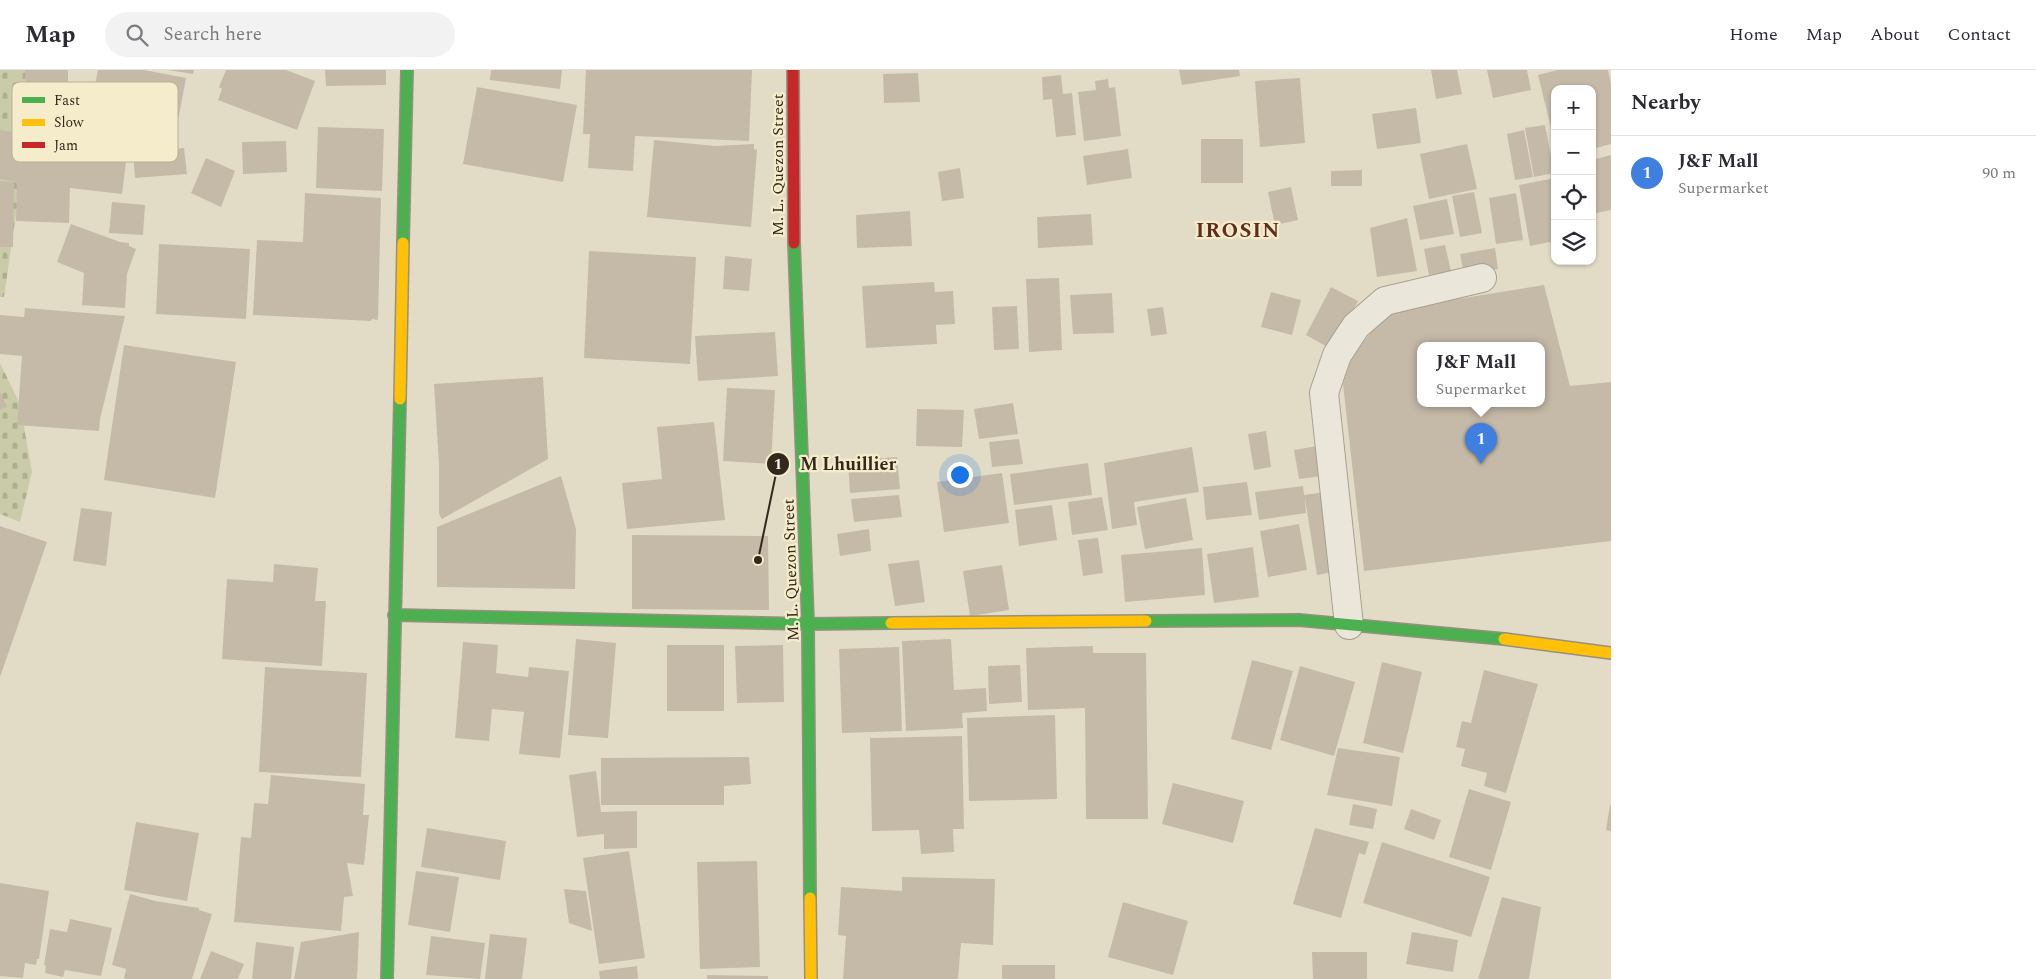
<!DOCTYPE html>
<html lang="en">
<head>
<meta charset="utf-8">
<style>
  body { margin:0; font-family:Spectral,serif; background:#f2f2f3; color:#2b2b33 }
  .controls { position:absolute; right:15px; top:15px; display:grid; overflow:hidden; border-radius:10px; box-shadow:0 1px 4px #0004 }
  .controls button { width:45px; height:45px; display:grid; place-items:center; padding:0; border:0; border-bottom:1px solid #e1e1e2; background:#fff; color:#2b2b33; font:25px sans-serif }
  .you { position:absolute; left:959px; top:404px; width:18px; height:18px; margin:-12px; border:4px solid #fff; border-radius:50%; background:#1a73e8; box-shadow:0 0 0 8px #1a73e833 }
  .badge { display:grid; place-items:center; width:32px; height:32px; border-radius:50%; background:#0b8043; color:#fff; font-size:16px; font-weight:700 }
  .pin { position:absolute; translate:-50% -41px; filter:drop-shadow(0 1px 2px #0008) }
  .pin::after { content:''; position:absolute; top:26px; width:18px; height:15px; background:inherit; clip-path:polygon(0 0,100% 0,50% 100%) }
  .popup { position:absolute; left:1417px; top:272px; width:128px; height:65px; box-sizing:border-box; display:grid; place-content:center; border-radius:10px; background:#fff; filter:drop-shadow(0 1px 4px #0005); font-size:16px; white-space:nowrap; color:#7c7c81 }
  .popup b { font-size:19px; color:#2b2b33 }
  .popup::after { content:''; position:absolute; left:50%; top:100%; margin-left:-10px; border:10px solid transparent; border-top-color:#fff }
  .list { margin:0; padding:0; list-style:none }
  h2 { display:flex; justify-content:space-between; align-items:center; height:65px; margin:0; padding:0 20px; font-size:21px }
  h2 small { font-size:16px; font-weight:400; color:#7c7c81 }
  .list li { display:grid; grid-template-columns:32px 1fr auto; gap:15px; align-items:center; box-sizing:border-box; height:75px; padding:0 20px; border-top:1px solid #e1e1e2 }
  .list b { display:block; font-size:19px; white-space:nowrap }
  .list p { margin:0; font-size:16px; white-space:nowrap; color:#7c7c81 }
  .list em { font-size:16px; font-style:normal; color:#7c7c81 }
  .icon { flex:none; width:28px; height:28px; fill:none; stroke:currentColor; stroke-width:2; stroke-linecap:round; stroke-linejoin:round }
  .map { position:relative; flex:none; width:1611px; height:909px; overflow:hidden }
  header { display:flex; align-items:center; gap:30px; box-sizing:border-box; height:70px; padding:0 25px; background:#fff; border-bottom:1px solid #e1e1e2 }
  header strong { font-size:24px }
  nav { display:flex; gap:28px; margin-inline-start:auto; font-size:18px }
  .search { width:350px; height:45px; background:#f2f2f3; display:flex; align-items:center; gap:12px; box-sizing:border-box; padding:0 18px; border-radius:28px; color:#7c7c81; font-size:19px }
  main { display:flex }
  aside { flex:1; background:#fff }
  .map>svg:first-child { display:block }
  .cemetery { fill:url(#cemetery-stones) }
  .building { fill:#c5baa8; fill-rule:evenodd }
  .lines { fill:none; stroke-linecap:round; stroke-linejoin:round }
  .street-casing { stroke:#a6a091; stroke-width:30 }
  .fast-casing { stroke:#969081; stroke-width:14 }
  .slow-casing { stroke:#969081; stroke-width:14 }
  .jam-casing { stroke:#969081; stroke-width:14 }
  .street { stroke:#eae6da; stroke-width:28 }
  .fast { stroke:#4caf50; stroke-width:11 }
  .slow { stroke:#ffc107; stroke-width:11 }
  .jam { stroke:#c62828; stroke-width:11 }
  .labels { text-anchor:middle; stroke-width:4.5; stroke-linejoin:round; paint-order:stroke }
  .street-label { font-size:16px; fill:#33281b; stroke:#f5eccb }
  .district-label { font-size:21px; font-weight:bold; letter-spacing:1px; fill:#602e1a; stroke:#f5eccb }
  .key { fill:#f5eccb; stroke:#bbb196; stroke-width:1 }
  .key-label { font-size:14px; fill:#33281b }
  .leader { fill:none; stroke:#33281b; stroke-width:2 }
  .callout-dot { fill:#33281b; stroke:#f5eccb; stroke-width:2 }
  .mark-label { font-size:15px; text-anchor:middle; font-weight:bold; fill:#fff }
  .callout-label { font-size:18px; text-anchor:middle; font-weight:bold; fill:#33281b; stroke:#f5eccb; stroke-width:4.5; stroke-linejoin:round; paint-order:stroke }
</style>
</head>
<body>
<header>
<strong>Map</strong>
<div class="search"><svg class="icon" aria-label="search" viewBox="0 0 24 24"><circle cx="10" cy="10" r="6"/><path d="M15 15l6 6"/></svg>Search here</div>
<nav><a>Home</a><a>Map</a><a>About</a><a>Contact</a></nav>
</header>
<main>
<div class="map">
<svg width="1611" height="909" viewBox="0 0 1611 909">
  <defs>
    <pattern id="cemetery-stones" width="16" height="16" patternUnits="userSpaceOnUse" patternTransform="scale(1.25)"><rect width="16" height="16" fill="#cacca9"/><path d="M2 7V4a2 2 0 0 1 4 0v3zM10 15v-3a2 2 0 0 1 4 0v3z" fill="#aeaf91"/></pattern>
  </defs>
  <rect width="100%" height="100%" fill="#e2dcc7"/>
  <!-- cemetery -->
  <path class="cemetery" d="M0 0H60L31 41 4 227H0Z
    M0 293 20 334 32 402 20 452 0 444Z"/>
  <!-- building -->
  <path class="building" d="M25 0H68V23L26 24Z
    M98 0H144L186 8 173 77 86 59Z
    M168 0H194L193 4Z
    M226 0H286L315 11 297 60 218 30 222 19 219 17Z
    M325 0H386V15L326 16Z
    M491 0H562L560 19 490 10Z
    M586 0H752L749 71 635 66 633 101 588 98 590 64H583Z
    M1179 0H1239L1240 6 1182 15Z
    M1431 0H1457L1462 24 1436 29Z
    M1487 0H1527L1531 20 1493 28Z
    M1558 0H1608L1611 14V74L1592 79V19H1555L1554 70 1538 5Z
    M918 3 920 32 884 33 883 4Z
    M1061 5 1063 24 1072 23 1076 65 1056 67 1052 29 1043 30 1042 7Z
    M1300 8 1305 73 1260 77 1255 11Z
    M1108 9 1109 18 1115 17 1121 66 1084 71 1078 22 1096 20 1095 11Z
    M477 17 577 35 563 112 463 94Z
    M1416 38 1421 73 1377 79 1372 44Z
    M1545 55 1554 103 1534 107 1525 58Z
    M318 57 384 59 382 121 316 118Z
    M0 60 19 63V60L72 62V69L128 76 122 124 70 118 69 153 16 151 17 112 0 109Z
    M1524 60 1533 107 1515 110 1507 64Z
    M1201 69H1243V113H1201Z
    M654 70 715 76 754 74V79L757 80 751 157 647 147Z
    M286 71 287 102 243 104 242 72Z
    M1467 74 1477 119 1429 129 1420 84Z
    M184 78 187 104 135 108 133 82Z
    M1128 79 1132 108 1087 115 1083 86Z
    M1611 85V140L1592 144V90Z
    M206 88 235 101 221 137 191 123Z
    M960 98 964 128 942 131 938 102Z
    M1362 100V116H1331V101Z
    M1555 108V171L1530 176 1519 115Z
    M0 111 14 112 13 177H0Z
    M1291 117 1298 150 1275 155 1268 122Z
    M1474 122 1482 163 1460 167 1452 126Z
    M305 123 381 128 378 250 372 249 371 251 253 245 257 170 303 172Z
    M1516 123 1523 170 1496 174 1489 128Z
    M1447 129 1454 164 1420 170 1413 136Z
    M112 132 145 135 143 165 109 163Z
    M910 141 912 176 857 178 856 145Z
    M1091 144 1093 175 1038 178 1037 147Z
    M1407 148 1417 201 1377 207 1370 158Z
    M71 154 120 172 129 173V176L136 179 127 204 125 238 82 235 84 203 57 192Z
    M159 174 250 179 246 249 156 244Z
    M1445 175 1451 201 1429 205 1424 179Z
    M1495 178 1498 199 1464 204 1460 184Z
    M589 181 696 187 690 294 584 288Z
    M725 186 752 189 749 221 723 219Z
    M1059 208 1062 280 1029 282 1026 209Z
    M934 212 935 222 953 221 955 254 936 255 937 274 866 278 862 216Z
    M1544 215 1570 316 1611 312V471L1364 501 1343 314 1352 287 1371 262 1395 239ZM1421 275H1541V333H1421Z
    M1331 217 1358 231 1333 280 1306 265Z
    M1271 222 1301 230 1292 265 1261 257Z
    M1112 223 1114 263 1073 264 1070 225Z
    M1017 236 1019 279 994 280 992 237Z
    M1163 237 1167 264 1151 266 1147 239Z
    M25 238 125 246 100 349 99 361 17 355 22 286 0 284V245L24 247Z
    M775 262 778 306 698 311 695 266Z
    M124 275 236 292 215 428 104 410Z
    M543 307 548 389 442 449 439 444V395L434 314Z
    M727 318 775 320 771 394 723 391Z
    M0 322 7 336 0 340Z
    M1013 333 1018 364 979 369 974 339Z
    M917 339 964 340 962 377 916 376Z
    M714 352 725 450 627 459 622 413 662 409 657 357Z
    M1266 361 1271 397 1254 400 1248 364Z
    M1019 369 1023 394 992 397 989 372Z
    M1317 376 1322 406 1299 409 1294 380Z
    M1192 377 1199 422 1134 432 1137 455 1112 459 1104 393Z
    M897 387 900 419 850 423 848 391Z
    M1088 393 1092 425 1014 435 1010 404Z
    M1002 403 1009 453 944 462 937 412Z
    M561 406 576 459 575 519 437 517V457Z
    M1247 412 1252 445 1206 450 1203 417Z
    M1303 416 1304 425 1326 422 1338 501 1317 505 1305 428 1306 443 1259 450 1255 422Z
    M899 425 902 447 854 452 851 429Z
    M1102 427 1108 460 1072 465 1068 432Z
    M1186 428 1193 470 1145 479 1137 437Z
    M1052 435 1057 470 1019 476 1015 440Z
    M81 438 112 442 106 496 73 491Z
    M1299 454 1307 500 1268 507 1260 461Z
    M0 456 47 472 0 607Z
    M869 459 871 481 840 486 837 464Z
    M632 465 768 466 769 540 632 539Z
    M1098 468 1103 503 1083 506 1078 470Z
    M1253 477 1259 527 1214 533 1207 484Z
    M1202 478 1205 525 1125 532 1121 485Z
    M919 490 925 532 895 536 888 494Z
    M274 494 318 498 315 531H326L322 596 222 589 227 509 273 512Z
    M1002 495 1009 540 970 546 963 501Z
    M576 569 616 573 608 668 568 665Z
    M951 569 954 620 986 618 987 641 962 643 963 658 906 661 902 571Z
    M463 572 498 575 496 603 528 607 529 597 569 601 560 688 519 684 524 642 492 639 489 671 455 668Z
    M667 575H724V641H667Z
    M783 575 784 632 737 633 735 576Z
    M1093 576V583H1146L1148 749H1086L1085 638 1028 640 1026 578Z
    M899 577 902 661 842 663 839 579Z
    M1252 590 1293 601 1271 680 1231 669Z
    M1382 592 1422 602 1403 683 1363 673Z
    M1020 595 1022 632 989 634 988 596Z
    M1300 596 1355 612 1334 686 1280 670Z
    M265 597 367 603 361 707 259 702Z
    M1484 600 1538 614 1506 723 1484 716 1487 703 1461 696 1465 679 1456 677 1462 651 1471 653Z
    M1055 645 1057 729 969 731 967 648Z
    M962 666 964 759H953L954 782 921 784 919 760 872 761 870 668Z
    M1338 678 1400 687 1392 736 1327 725Z
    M749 687 751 714 724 716V735H601V688Z
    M596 701 601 742 637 741V778L604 779V764L577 767 569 705Z
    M271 705 365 714 363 745H369L364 795 347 793 353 826 344 827 341 861 234 852 241 767 251 768 254 733 268 734Z
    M1173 713 1244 731 1233 773 1162 754Z
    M1469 719 1511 732 1491 800 1449 787Z
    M1353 734 1377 739 1373 759 1349 755Z
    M1610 735H1611V761L1606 760Z
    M1411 739 1441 750 1434 770 1404 759Z
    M136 752 199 763 187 831 124 820Z
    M427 758 506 771 500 810 421 797Z
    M1315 758 1369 772 1365 785 1359 783 1341 848 1293 834Z
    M1382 772 1490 807 1471 867 1363 833Z
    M629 781 645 888 599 894 583 788Z
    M757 791 760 897 700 899 697 792Z
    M416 801 459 807 450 862 408 855Z
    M902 807 995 809 993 875 961 873 958 909H843L846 866 838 865 841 817 902 821Z
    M0 813 49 821 39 889H37L36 895 25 893 23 908 0 906Z
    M564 819 586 821 592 861 569 853Z
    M130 824 155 831 199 838V840L212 844 192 909H124L126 899 112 895Z
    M1502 827 1541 837 1529 909H1478Z
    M1123 832 1188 851 1173 905 1108 887Z
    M70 849 112 858 101 906 65 900 63 907 45 903 46 896 44 895 50 859 67 862Z
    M359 862 357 909H294L301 872Z
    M1412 862 1458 870 1453 902 1406 894Z
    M490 864 527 868 522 909H485Z
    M431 866 485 873 480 909 426 905Z
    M256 872 294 877 291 909H252Z
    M211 881 244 894 238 909H200Z
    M1312 882H1367V909H1313Z
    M1002 895H1055V909H1002Z
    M637 896 638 909H600L599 901Z
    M707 905 768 906V909H707Z"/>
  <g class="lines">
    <!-- street casing -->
    <g class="street-casing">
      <path id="street" d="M1349 555 1324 323 1337 285 1356 256 1385 231 1482 208"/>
    </g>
    <!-- fast casing -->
    <g class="fast-casing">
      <path id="fast" d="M403 173 407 0
        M794 173 808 554 810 828
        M394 545 808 554 891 553
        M1146 551 1299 550 1504 569
        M387 909 400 329"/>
    </g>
    <!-- slow casing -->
    <g class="slow-casing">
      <path id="slow" d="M400 329 403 173
        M891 553 1146 551
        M1504 569 1611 583
        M810 828 811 909"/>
    </g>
    <!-- jam casing -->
    <g class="jam-casing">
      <path id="jam" d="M793 0 794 173"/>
    </g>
    <!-- street -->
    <use href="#street" class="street"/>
    <!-- fast -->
    <use href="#fast" class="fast"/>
    <!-- slow -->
    <use href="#slow" class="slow"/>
    <!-- jam -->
    <use href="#jam" class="jam"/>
  </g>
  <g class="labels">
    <!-- street labels -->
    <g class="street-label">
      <text transform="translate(777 95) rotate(-90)" y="6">M. L. Quezon Street</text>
      <text transform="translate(790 500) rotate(-92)" y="6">M. L. Quezon Street</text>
    </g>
    <!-- district labels -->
    <g class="district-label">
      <text x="1238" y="167">IROSIN</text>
    </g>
  </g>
  <!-- legend -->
  <rect x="12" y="12" width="166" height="80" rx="8" class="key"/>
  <rect x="22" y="27" width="23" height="6" fill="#4caf50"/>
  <rect x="22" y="49" width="23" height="7" fill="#ffc107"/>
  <rect x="22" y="72" width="23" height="6" fill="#c62828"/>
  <g class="key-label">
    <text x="54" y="35">Fast</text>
    <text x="54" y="57">Slow</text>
    <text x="54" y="80">Jam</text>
  </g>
  <!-- callouts -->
  <path class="leader" d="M758 490L778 394"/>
  <g class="callout-dot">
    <circle cx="758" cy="490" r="5"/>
    <circle cx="778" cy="394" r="12"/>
  </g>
  <g class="mark-label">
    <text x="778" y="399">1</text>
  </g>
  <g class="callout-label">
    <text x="848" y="400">M Lhuillier</text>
  </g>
</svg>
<div class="controls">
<button>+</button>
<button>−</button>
<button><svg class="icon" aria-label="locate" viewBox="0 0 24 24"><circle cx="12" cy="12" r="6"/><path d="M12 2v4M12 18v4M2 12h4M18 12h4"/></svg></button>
<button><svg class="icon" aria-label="layers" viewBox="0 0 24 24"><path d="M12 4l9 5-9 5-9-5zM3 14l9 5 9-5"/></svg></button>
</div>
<div class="you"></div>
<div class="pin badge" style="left:1481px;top:394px;background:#3f7fe0">1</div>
<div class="popup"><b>J&amp;F Mall</b>Supermarket</div>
</div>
<aside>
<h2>Nearby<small></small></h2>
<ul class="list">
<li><span class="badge" style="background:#3f7fe0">1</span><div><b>J&amp;F Mall</b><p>Supermarket</p></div><em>90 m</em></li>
</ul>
</aside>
</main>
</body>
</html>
